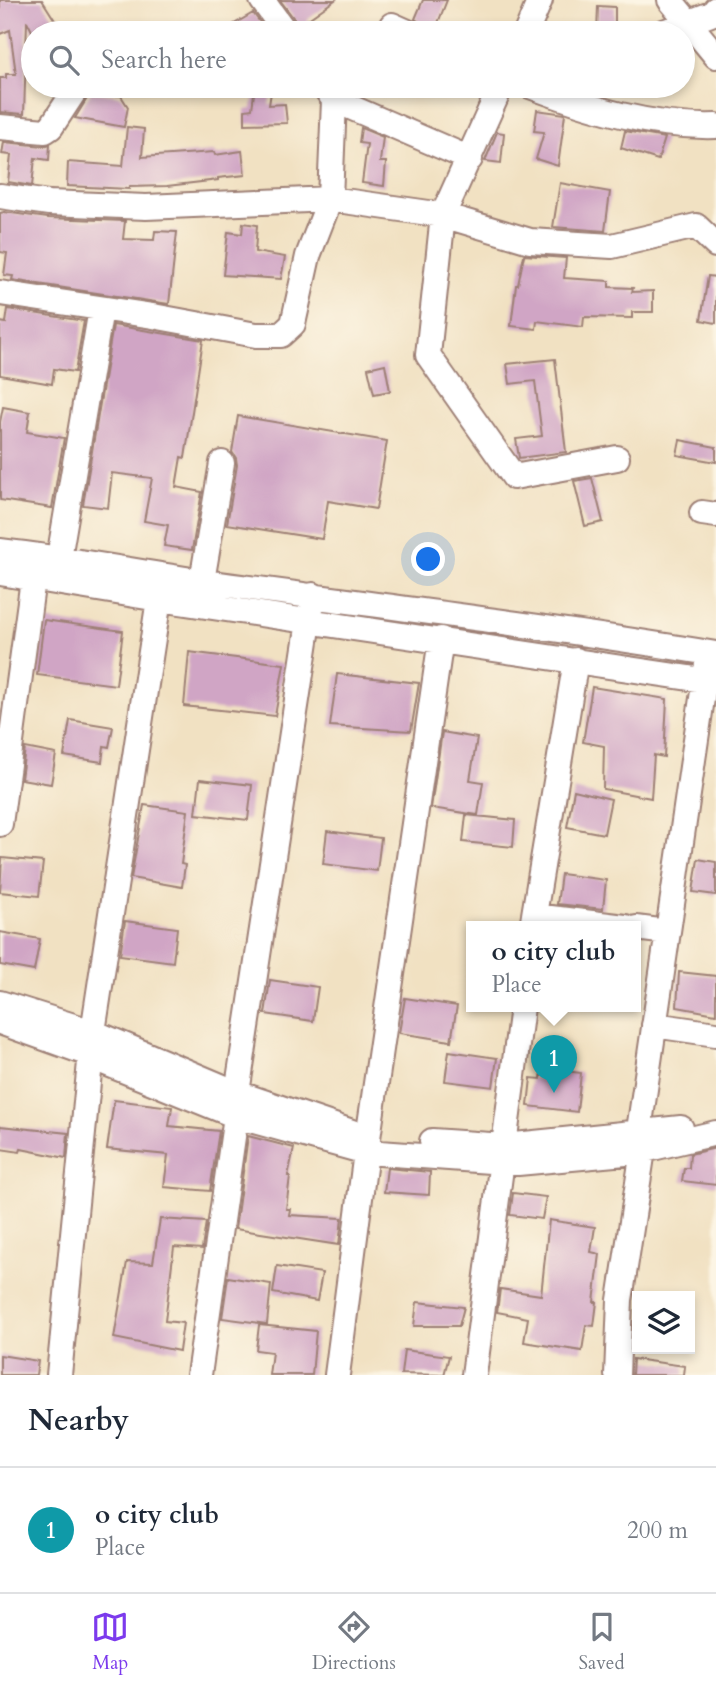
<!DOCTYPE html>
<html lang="en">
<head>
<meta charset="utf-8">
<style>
  body { margin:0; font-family:Cardo,serif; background:#f6f6f7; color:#1f2937 }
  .controls { position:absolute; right:21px; bottom:21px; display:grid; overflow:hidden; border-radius:0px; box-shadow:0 4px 10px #0003 }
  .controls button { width:63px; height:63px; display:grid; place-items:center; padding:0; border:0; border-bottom:2px solid #e0e1e3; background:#fff; color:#1f2937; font:35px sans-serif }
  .you { position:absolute; left:429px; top:560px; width:24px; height:24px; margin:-18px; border:5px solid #fff; border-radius:50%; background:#1a73e8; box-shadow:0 0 0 10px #1a73e833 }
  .badge { display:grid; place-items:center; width:46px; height:46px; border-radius:50%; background:#7c3aed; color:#fff; font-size:23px; font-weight:700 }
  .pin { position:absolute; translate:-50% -58px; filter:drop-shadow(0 2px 4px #0008) }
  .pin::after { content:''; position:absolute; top:37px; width:24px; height:21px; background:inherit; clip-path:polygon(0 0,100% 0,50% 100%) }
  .popup { position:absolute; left:466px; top:921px; width:175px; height:91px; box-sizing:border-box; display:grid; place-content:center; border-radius:0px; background:#fff; filter:drop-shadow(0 2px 5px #0005); font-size:23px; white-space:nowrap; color:#747a83 }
  .popup b { font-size:26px; color:#1f2937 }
  .popup::after { content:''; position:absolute; left:50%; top:100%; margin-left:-14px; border:14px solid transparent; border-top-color:#fff }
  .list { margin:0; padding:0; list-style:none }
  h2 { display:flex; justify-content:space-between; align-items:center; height:91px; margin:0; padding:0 28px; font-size:30px }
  h2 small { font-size:23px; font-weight:400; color:#747a83 }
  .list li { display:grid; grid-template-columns:46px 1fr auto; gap:21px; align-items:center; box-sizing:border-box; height:126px; padding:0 28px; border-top:2px solid #e0e1e3 }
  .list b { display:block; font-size:26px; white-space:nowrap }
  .list p { margin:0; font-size:23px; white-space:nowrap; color:#747a83 }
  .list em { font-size:23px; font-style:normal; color:#747a83 }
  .icon { flex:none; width:38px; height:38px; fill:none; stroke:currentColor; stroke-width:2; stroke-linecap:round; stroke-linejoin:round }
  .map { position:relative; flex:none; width:716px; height:1375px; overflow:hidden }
  .search { position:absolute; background:#fff; box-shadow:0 4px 10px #0003; left:21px; right:21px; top:21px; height:77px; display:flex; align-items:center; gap:18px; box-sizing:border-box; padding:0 24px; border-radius:38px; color:#747a83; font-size:26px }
  .sheet { height:217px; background:#fff }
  nav { display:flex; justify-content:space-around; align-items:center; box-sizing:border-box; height:98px; border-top:2px solid #e0e1e3; background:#fff; font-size:19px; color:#747a83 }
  nav a { display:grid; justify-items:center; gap:4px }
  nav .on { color:#7c3aed }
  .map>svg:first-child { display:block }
  .building { fill:#d0a5c5 }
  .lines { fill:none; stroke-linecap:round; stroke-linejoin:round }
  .minor-casing { stroke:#9e8076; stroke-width:28 }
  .minor { stroke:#fff; stroke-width:24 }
</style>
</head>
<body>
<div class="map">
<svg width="716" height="1375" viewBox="0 0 716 1375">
  <rect width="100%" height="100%" fill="#fcf5e5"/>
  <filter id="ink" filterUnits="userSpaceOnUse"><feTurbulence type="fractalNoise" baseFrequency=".0143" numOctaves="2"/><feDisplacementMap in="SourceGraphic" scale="14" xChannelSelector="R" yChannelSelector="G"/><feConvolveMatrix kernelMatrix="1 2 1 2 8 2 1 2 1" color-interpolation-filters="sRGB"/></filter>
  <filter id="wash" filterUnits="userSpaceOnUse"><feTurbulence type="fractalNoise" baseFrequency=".00686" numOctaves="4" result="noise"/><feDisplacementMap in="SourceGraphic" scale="28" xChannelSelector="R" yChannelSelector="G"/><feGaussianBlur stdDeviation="1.57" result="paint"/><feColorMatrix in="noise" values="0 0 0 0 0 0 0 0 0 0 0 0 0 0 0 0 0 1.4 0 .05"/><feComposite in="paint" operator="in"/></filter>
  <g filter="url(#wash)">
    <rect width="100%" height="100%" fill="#f1e1c2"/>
    <g id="blocks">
      <!-- building -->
      <path class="building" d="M0 0H42L63 33H33L27 21 24 114 0 112V78H6V74H16L10 30 0 34Z
        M280 0H335L307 20 317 33H301L298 24Z
        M423 0H447L434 33 425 31 422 24 415 19Z
        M598 6 615 7V33H597Z
        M253 13 268 33H219Z
        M255 86H272L269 105 285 104 287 123 245 124V110L252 109Z
        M91 92 121 96 128 107 124 127 75 118Z
        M537 110 565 114 558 166 536 159 544 132 534 131Z
        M127 127 144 129 142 157 214 152 215 155 242 151 245 175 218 178V180L167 186 129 187V189L67 186 68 162 123 166Z
        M361 128 383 137 380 162H386L384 186 362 183 367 144 359 143Z
        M625 131 665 138 658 160 621 148Z
        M497 132 504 133 501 163 485 161Z
        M4 142 44 146 50 144 49 160 35 158 32 186 8 182 11 155 2 154Z
        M560 183 610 192 605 231 553 227Z
        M4 212 48 218 125 221 123 239 154 240 155 231 177 232 169 304 12 280 13 276 4 275 7 253 0 252V213Z
        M243 223 257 225 255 252 285 257 281 279 223 275 228 232 242 234Z
        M524 255 566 258 564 278 609 281V287L633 288 632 292 653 291V312H632V318L584 317 583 327 537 321 536 329 511 326 516 285H518Z
        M708 276 716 277V323L701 320Z
        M8 309 84 321 75 372 54 369 52 384 0 375V322L6 323Z
        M113 325 203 340 185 458 181 457 176 487 202 492 192 550 164 546 168 525 144 521 152 478 112 473 108 508 83 505Z
        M555 359 566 452 519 458 516 439 542 436 535 381 510 384 507 364Z
        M385 364 390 391 374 394 368 368Z
        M3 407 30 412 27 432 64 438 52 508 0 500V422Z
        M238 416 387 441 376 509 328 501 322 539 227 524 237 465 236 458 232 452Z
        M680 440 716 447V462L677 455Z
        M592 478 603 522 585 526 574 481Z
        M44 620 123 631 116 685 37 675Z
        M189 652 284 664 275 716 184 706Z
        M337 674 419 683 411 731 330 726Z
        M592 687 667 699 664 757 654 755 651 798 603 789 604 746 583 742Z
        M70 720 113 727 109 747 104 746 102 762 64 756Z
        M442 732 477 738 470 780 483 782 478 815 431 808Z
        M25 748 56 754 51 784 21 779Z
        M200 779 252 785 248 820 196 814Z
        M574 790 611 799 604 834 567 827Z
        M144 805 188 811 181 864 185 865 182 887 131 878Z
        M466 815 515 820 513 847 463 842Z
        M327 831 381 838 377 871 323 864Z
        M2 858 43 862 39 896 0 892Z
        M698 859 716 862V895L693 892Z
        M561 874 606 880 603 909 557 904Z
        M125 921 177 928 173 962 120 955Z
        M0 932 40 939 34 971 0 965Z
        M679 972 716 976V1014L677 1007Z
        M270 980 318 987 313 1021 265 1014Z
        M405 998 457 1006 451 1041 399 1033Z
        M449 1051 497 1058 493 1087 445 1081Z
        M542 1068 581 1073 577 1112 528 1106 531 1078 541 1079Z
        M114 1100 172 1107 169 1126 219 1131 210 1191 164 1187 168 1155 107 1149Z
        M0 1126 68 1133 66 1158 21 1149 20 1152 0 1149Z
        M248 1136 294 1148 288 1176H290L286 1209H290L289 1215 342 1218 339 1245 235 1229Z
        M716 1148V1185L682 1181 684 1168H689L690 1154Z
        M387 1168 430 1172 429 1195 384 1192Z
        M513 1193 546 1197 542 1219 510 1215Z
        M160 1219 206 1222 202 1249 174 1247 165 1321 183 1323 179 1351 114 1338 127 1262 153 1263Z
        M549 1220 595 1227 591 1252 600 1254 594 1302H597L594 1326 586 1325 582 1351 524 1342 528 1318 497 1312 500 1289 541 1295Z
        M277 1266 322 1273 317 1301 273 1293Z
        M228 1277 271 1284 267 1324 222 1318Z
        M417 1302 464 1307 459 1326H414Z
        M259 1325 316 1331 312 1375H269L272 1352 256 1350Z
        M404 1350 449 1356 444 1375 401 1374Z
        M0 1355 38 1361 36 1375H0Z
        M633 1359 685 1366 684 1375H632Z"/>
    </g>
  </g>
  <g filter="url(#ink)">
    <use href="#blocks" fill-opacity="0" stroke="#9e8076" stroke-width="2"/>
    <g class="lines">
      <!-- minor casing -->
      <g class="minor-casing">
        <path id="minor" d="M262 0 286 33
          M670 0 716 56
          M392 25 410 33
          M526 33 540 0
          M661 33 716 12V9
          M501 86 443 215 428 355 514 477 617 458
          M530 86C588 108 653 128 716 126
          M334 100 470 159
          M0 127 45 131 51 127 78 86
          M0 196 49 203 146 207 330 199 443 215 530 241 612 246 696 226 716 245
          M0 293 153 316 256 335H281L293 324 308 256 330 199 334 100 324 86
          M702 513 716 515
          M0 551C69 559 137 572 205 582 376 605 546 626 716 654
          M59 558 101 309
          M0 573 159 599 716 682
          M202 581 222 463
          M0 824 33 579
          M534 916 625 927
          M532 927 576 660
          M636 928 667 932
          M0 1003 93 1032 237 1093 361 1135
          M0 1022 92 1055 103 1062 236 1116 366 1152 518 1163 636 1152 716 1133
          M654 1025 716 1034
          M432 1141 505 1146 681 1128
          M637 1144 707 664
          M59 1375 93 1032 159 599
          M199 1375 236 1116 237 1093 313 595
          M337 1375 366 1152 441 639
          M474 1375 522 1007
          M617 1375 620 1300 643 1150"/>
      </g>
      <!-- minor -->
      <use href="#minor" class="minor"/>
    </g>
  </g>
</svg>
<div class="controls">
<button><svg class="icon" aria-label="layers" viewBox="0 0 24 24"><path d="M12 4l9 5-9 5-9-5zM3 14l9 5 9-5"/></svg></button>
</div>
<div class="you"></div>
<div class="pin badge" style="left:554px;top:1093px;background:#0f9aa8">1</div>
<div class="popup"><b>o city club</b>Place</div>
<div class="search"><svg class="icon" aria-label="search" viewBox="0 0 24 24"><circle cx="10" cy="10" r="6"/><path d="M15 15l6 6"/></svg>Search here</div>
</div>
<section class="sheet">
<h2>Nearby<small></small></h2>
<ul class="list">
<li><span class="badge" style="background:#0f9aa8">1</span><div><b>o city club</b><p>Place</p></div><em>200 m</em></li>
</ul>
</section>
<nav>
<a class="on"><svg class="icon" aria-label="map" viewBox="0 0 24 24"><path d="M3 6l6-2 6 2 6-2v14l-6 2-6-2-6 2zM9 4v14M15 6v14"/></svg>Map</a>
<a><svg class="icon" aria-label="directions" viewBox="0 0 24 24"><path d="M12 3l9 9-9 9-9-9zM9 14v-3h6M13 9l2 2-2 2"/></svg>Directions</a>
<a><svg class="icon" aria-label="saved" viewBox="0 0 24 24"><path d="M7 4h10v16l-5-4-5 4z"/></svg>Saved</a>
</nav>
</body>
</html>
